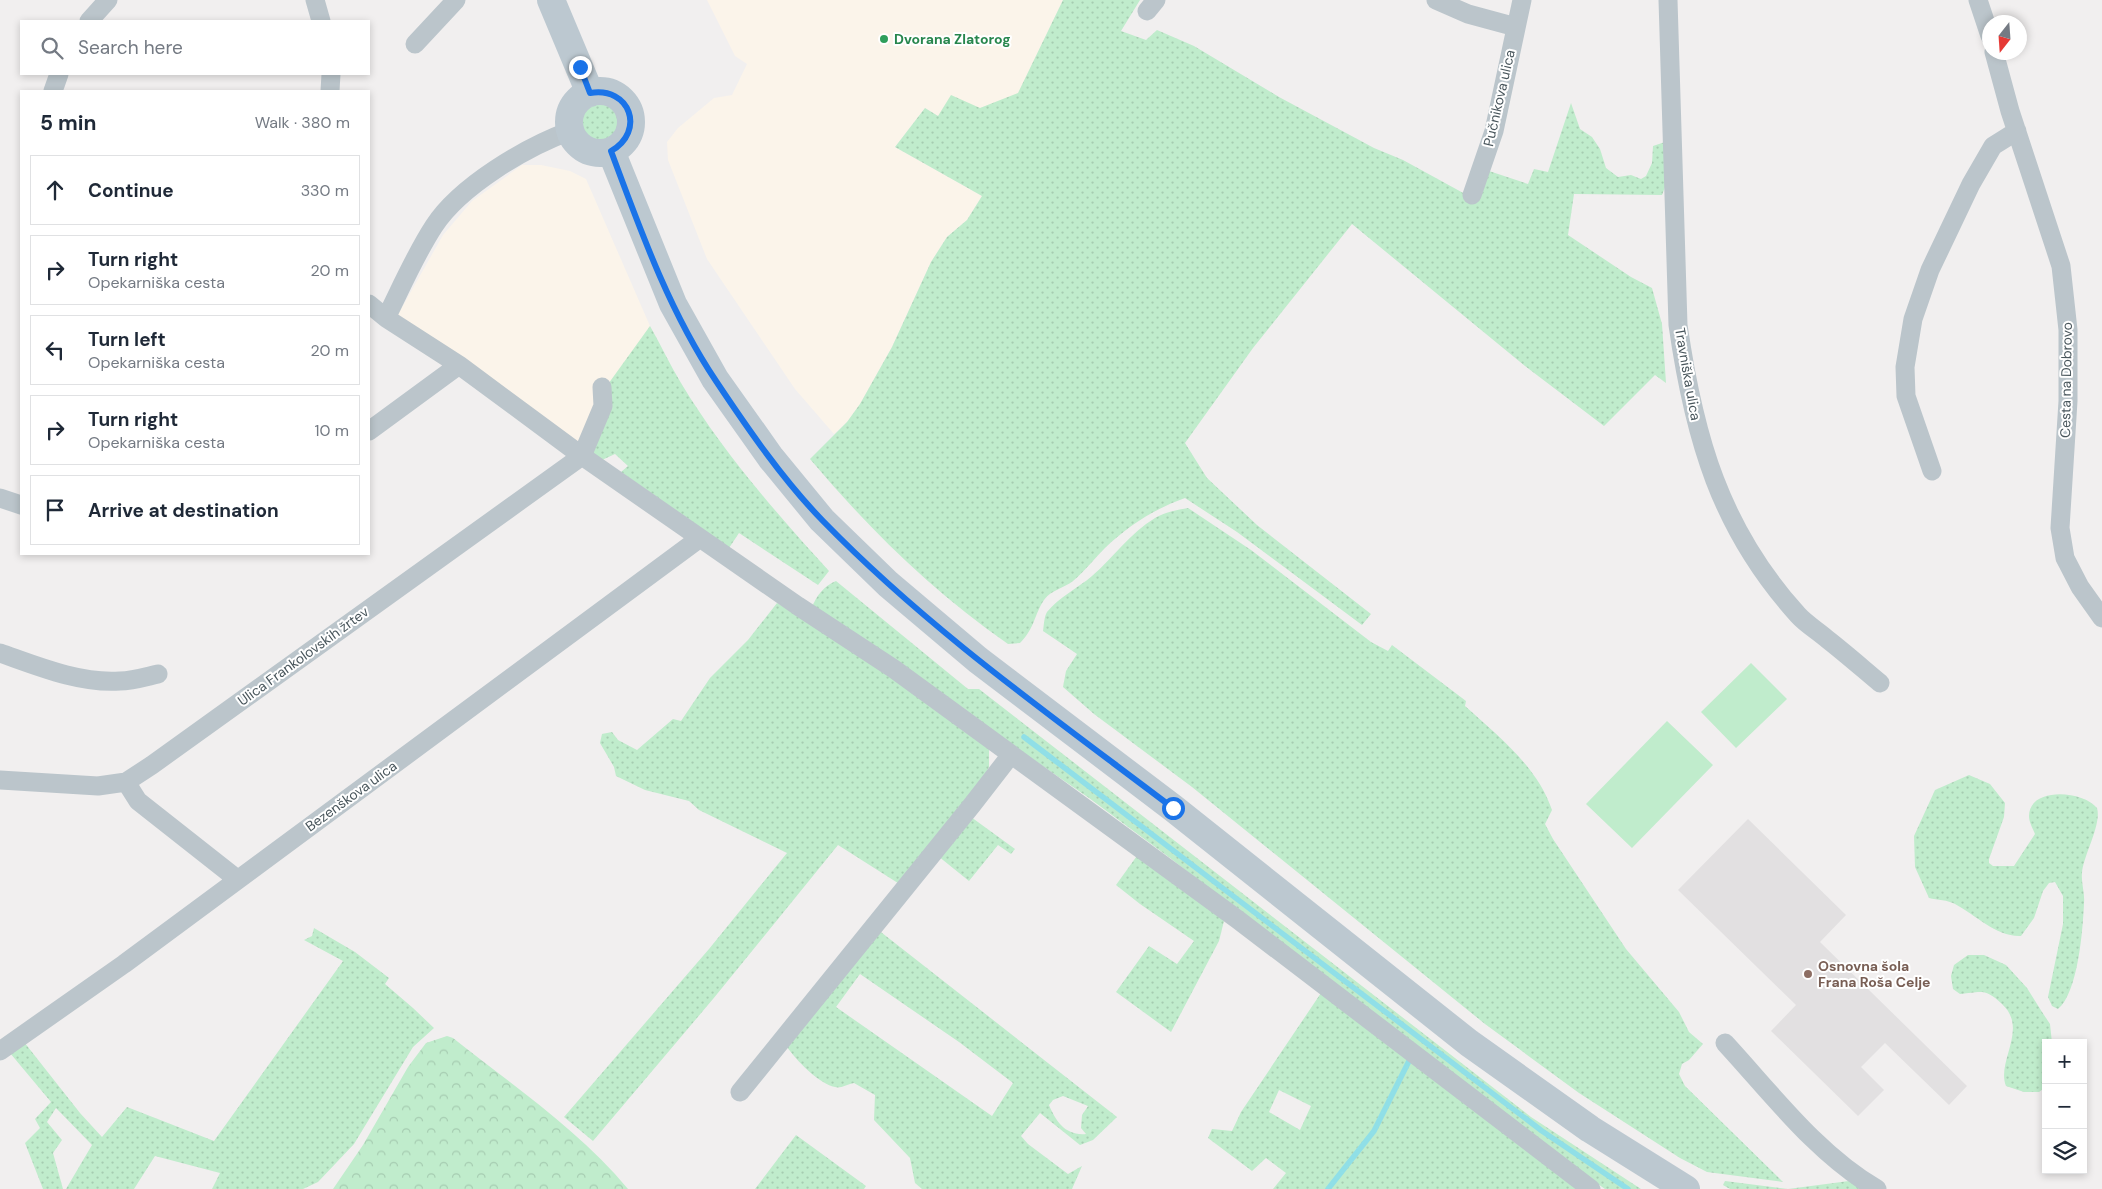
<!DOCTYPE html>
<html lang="en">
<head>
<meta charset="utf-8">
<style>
  body { margin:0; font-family:"DM Sans",sans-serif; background:#f6f6f7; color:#1f2937 }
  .controls { position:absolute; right:15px; bottom:15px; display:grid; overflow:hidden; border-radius:0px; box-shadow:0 2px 8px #0003 }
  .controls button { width:45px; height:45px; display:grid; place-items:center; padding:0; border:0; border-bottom:1px solid #e0e1e3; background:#fff; color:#1f2937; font:25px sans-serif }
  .compass { position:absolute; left:1982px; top:15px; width:45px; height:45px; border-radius:50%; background:#fff; box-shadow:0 2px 8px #0003; rotate:197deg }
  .stop { position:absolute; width:15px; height:15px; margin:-11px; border:4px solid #1a73e8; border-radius:50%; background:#fff }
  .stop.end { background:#1a73e8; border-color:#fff; box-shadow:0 1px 5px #0008 }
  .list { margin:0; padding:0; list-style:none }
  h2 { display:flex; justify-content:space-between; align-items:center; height:65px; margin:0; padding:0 20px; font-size:21px }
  h2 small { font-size:16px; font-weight:400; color:#747a83 }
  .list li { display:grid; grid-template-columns:32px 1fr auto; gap:15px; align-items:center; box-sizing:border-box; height:70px; margin:0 10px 10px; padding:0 10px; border:1px solid #e0e1e3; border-radius:0px }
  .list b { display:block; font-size:19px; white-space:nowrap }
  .list p { margin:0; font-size:16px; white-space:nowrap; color:#747a83 }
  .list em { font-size:16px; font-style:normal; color:#747a83 }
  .icon { flex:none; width:28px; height:28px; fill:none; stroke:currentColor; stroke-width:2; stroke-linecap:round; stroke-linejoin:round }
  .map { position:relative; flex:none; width:2102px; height:1189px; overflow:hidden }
  .search { position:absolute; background:#fff; box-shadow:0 2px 8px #0003; left:20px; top:20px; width:350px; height:55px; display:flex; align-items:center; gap:12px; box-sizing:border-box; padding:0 18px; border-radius:0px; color:#747a83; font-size:19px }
  .panel { position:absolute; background:#fff; box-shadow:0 2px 8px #0003; left:20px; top:90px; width:350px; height:465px; border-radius:0px }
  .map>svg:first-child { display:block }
  .commercial { fill:#fbf4ea }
  .education { fill:#e2e0e1 }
  .grass { fill:url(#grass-dots); fill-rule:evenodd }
  .forest { fill:url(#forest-crowns) }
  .park { fill:#c0eccc }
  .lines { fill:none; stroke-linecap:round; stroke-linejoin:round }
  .stream { stroke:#90dfe7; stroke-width:5.5 }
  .street { stroke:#bbc5cb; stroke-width:19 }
  .secondary { stroke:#bcc8d0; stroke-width:28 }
  .route { stroke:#1a73e8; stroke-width:6 }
  .leisure-dot { fill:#2e9e5b; stroke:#fff; stroke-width:2 }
  .education-dot { fill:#8d6e63; stroke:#fff; stroke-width:2 }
  .labels { text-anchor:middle; stroke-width:4; stroke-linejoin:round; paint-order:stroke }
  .leisure-label { font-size:14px; font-weight:bold; fill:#27864d; stroke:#fff; text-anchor:start }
  .street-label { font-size:14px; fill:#48555b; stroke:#fff }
  .education-label { font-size:14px; font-weight:bold; fill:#785e54; stroke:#fff; text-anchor:start }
</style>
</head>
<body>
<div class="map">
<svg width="2102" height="1189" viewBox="0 0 2102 1189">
  <defs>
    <pattern id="grass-dots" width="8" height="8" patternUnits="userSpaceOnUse" patternTransform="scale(1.25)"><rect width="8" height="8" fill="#c0eccc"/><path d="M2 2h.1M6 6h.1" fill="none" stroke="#a6ccb1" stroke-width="1.8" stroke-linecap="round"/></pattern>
    <pattern id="forest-crowns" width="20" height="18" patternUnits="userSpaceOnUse" patternTransform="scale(1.25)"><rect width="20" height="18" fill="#c0eccc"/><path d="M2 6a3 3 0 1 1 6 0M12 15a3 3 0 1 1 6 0" fill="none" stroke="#a6ccb1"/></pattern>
  </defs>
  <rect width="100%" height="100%" fill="#f1efef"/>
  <!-- commercial -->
  <path class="commercial" d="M707 0H1063L1018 94 980 108 938 116 925 108 895 147 982 196 967 220 947 237 931 262 892 347 860 404 847 422 834 434 795 389 707 259 668 160 667 142 678 128 714 98 732 95 747 64 735 56Z
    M522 165H541L570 171 586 179 650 326 632 352 592 452 396 318 443 235 472 201Z"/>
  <!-- education -->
  <path class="education" d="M1748 819 1846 915 1820 942 1967 1086 1949 1105 1885 1043 1861 1067 1884 1090 1858 1116 1771 1031 1796 1005 1678 890Z"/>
  <!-- grass -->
  <path class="grass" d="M1063 0H1140L1121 31 1146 40 1157 30 1194 46 1279 97 1374 148 1403 160 1476 200 1486 170 1528 184 1534 169 1548 172 1571 103 1580 129 1592 137 1600 149 1606 168 1618 177 1631 175 1641 179 1646 176 1652 163 1653 146 1665 142V187L1662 195 1574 194 1568 235 1631 277 1652 288 1662 324 1666 383 1655 375 1604 426 1525 366 1352 224 1253 348 1185 443 1207 478 1257 525 1371 614 1362 625 1237 532 1185 498C1154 509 1128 526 1105 548 1094 559 1084 572 1073 581 1064 588 1051 590 1044 600 1034 615 1035 628 1020 643L1008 644C931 590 870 530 810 459L847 422 860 404 892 347 931 262 947 237 967 220 982 196 895 147 925 108 938 116 951 95 980 108 1018 93Z
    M579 121a21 21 0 1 1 42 0a21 21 0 1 1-42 0Z
    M650 326C661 345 670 365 681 383 722 451 776 513 829 571L818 585 739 533 729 548 621 472 628 466 615 454 602 460 592 452 606 387Z
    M1188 508 1251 550 1371 642 1388 651 1392 645 1466 701 1465 706C1498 736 1537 766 1552 810L1545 824 1553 839 1626 949 1679 1012 1689 1032 1703 1044 1689 1060 1682 1064 1679 1074 1685 1086 1783 1182 1707 1172 1680 1158 1579 1093 1485 1024 1192 787 1094 714 1063 687 1066 671 1077 654 1043 631C1044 625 1044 617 1047 612 1059 597 1078 588 1092 576 1114 557 1130 533 1155 518 1165 512 1177 510 1188 508Z
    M836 581 968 689H979L1531 1117 1641 1189H1605L1488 1106 1170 858 1089 798 812 607C817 595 824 586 836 581Z
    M777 603 827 631 989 746V767L973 797 901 885 838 845 713 999 593 1141 564 1117 709 949 787 853 699 810 689 801 645 790 616 776 614 767 600 743 602 734 612 732 618 740 637 750 673 719 681 721 710 678 748 640Z
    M1969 775 1990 784 2005 803 2004 817 1989 859V863L1993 866H2014L2035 834C2033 829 2029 822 2029 816 2029 787 2082 790 2097 808 2102 824 2083 856 2082 873 2081 883 2085 893 2084 903 2083 929 2078 993 2058 1009L2052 1006 2048 997 2063 924V896L2055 882 2049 883 2043 891 2034 918 2021 936C1996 937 1976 915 1955 904 1948 900 1937 900 1929 898L1915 867 1914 836 1935 790Z
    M971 817 1015 849 1011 854 998 845 969 881 938 856Z
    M1139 853 1225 917 1219 941 1171 1032 1116 992 1149 946 1177 964 1194 941 1140 904 1116 885Z
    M314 928 355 952 389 978 385 984 413 1008 434 1028 413 1047 354 1144 318 1182 303 1189H212L220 1173 155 1156 134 1189H66L92 1145 56 1108 47 1122 62 1140 53 1153 63 1189H43L25 1143 40 1128 35 1119 51 1102 10 1053 24 1042 80 1113 102 1137 127 1107 214 1141 343 961 304 940 312 936Z
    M877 929 1117 1117 1093 1140 1080 1145 1040 1113 1021 1136 1028 1144 1068 1174 1082 1166 1072 1189H922L915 1183 910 1158 874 1120 875 1095 854 1083C848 1084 840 1089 835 1087 819 1084 796 1060 787 1047ZM860 974 959 1042 1013 1083 992 1116 836 1007ZM1063 1096 1088 1106 1082 1115 1081 1128 1086 1134C1066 1136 1056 1122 1049 1105L1053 1100Z
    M1968 955H1984L2006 965 2027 988 2042 1012 2050 1024 2052 1043H2046V1087L2039 1092H2024L2006 1086C1996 1061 2029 1029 2002 1004 1985 988 1982 992 1960 994L1953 989 1951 976 1954 965Z
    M1321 993 1581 1189H1273L1286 1173 1266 1158 1252 1171 1208 1138 1212 1129 1232 1131 1241 1112ZM1279 1090 1311 1106 1300 1130 1269 1112Z
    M796 1135 866 1186 864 1189H755Z
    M1725 1181 1788 1189 1849 1181 1863 1189H1730L1723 1185Z"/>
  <!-- forest -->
  <path class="forest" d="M447 1036 453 1038C512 1085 579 1130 628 1189H333L363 1145 408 1067 426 1043Z"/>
  <!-- park -->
  <path class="park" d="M1751 663 1787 699 1736 748 1701 712Z
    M1667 721 1713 765 1632 848 1586 804Z"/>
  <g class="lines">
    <!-- stream -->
    <path class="stream" d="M1024 737 1542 1131 1628 1189
      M1328 1189 1374 1131 1411 1057"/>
    <!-- street -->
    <path class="street" d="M315 0 321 21
      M1436 0 1468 14 1516 27
      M1668 0 1678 325C1694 437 1720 529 1798 615 1806 624 1818 631 1827 639 1845 653 1862 668 1880 683
      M1978 0 1990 36
      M1147 11 1156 0
      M89 21 108 0
      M415 44 456 0
      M1994 52 2010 111 2061 266 2068 330V401L2060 528 2065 558 2080 587 2102 618
      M53 91 59 74
      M330 91 331 74
      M1472 195 1494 131 1522 0
      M369 304 386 318C401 288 415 255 434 226 460 186 526 147 570 131
      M386 318 459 365 582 456 798 606 894 669 1237 919 1591 1189
      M369 431 459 365
      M1932 471 1906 396 1905 367 1913 319 1930 270 1971 184 1993 146 2017 131
      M0 498 21 505
      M0 653C37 666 80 684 120 681 132 681 145 677 158 674
      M0 780 98 786 126 782 152 765 582 456 603 406 602 387
      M126 782 138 801 237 879
      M1725 1043C1772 1094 1817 1154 1877 1189
      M0 1051 124 964 700 538
      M740 1092 972 805 1010 756"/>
    <!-- secondary -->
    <path class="secondary" d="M551 0 590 93
      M569 122a31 31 0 1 1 62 0a31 31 0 1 1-62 0Z
      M611 151 673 304 715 379 771 458 822 520 888 584 978 660 1173 808 1469 1043 1590 1129 1686 1189"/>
  </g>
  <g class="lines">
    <!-- route -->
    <path class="route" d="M580 67 590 93C630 86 646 131 611 151 640 229 669 311 716 381 748 429 783 480 823 521 929 630 1053 717 1173 808"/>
  </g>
  <!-- markers -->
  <circle class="leisure-dot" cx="884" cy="39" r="5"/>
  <circle class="education-dot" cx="1808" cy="974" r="5"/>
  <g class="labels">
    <!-- leisure labels -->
    <g class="leisure-label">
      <text x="894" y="44">Dvorana Zlatorog</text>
    </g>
    <!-- street labels -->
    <g class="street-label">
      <text transform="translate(1499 98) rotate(-77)" y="5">Pučnikova ulica</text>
      <text transform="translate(1688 374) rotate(80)" y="5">Travniška ulica</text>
      <text transform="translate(2066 380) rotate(-89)" y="5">Cesta na Dobrovo</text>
      <text transform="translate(303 656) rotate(-36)" y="5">Ulica Frankolovskih žrtev</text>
      <text transform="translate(351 796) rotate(-36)" y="5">Bezenškova ulica</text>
    </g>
    <!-- education labels -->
    <g class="education-label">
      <text x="1818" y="971">Osnovna šola<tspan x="1818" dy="16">Frana Roša Celje</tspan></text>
    </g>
  </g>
</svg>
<div class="controls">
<button>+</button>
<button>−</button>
<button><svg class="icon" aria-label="layers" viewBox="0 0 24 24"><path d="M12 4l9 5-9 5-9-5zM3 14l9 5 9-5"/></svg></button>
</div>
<svg class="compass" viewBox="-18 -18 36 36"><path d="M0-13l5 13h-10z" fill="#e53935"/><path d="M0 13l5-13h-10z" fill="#747a83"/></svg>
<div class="stop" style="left:1173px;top:808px"></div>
<div class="stop end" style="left:580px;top:67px"></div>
<div class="search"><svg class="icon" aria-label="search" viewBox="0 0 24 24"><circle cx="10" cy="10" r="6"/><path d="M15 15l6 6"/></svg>Search here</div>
<section class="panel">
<h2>5 min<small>Walk · 380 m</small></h2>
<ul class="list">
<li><svg class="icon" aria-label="ahead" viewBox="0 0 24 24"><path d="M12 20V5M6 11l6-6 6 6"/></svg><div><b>Continue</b></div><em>330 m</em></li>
<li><svg class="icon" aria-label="right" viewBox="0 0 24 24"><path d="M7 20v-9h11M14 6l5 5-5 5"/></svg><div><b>Turn right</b><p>Opekarniška cesta</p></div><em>20 m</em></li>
<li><svg class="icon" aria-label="left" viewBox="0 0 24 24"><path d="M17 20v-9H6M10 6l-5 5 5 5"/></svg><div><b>Turn left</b><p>Opekarniška cesta</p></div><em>20 m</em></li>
<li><svg class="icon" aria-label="right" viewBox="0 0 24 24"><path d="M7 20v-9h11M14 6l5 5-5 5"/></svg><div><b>Turn right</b><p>Opekarniška cesta</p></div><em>10 m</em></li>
<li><svg class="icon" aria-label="arrive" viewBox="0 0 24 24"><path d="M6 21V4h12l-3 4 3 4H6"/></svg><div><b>Arrive at destination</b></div></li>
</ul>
</section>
</div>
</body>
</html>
